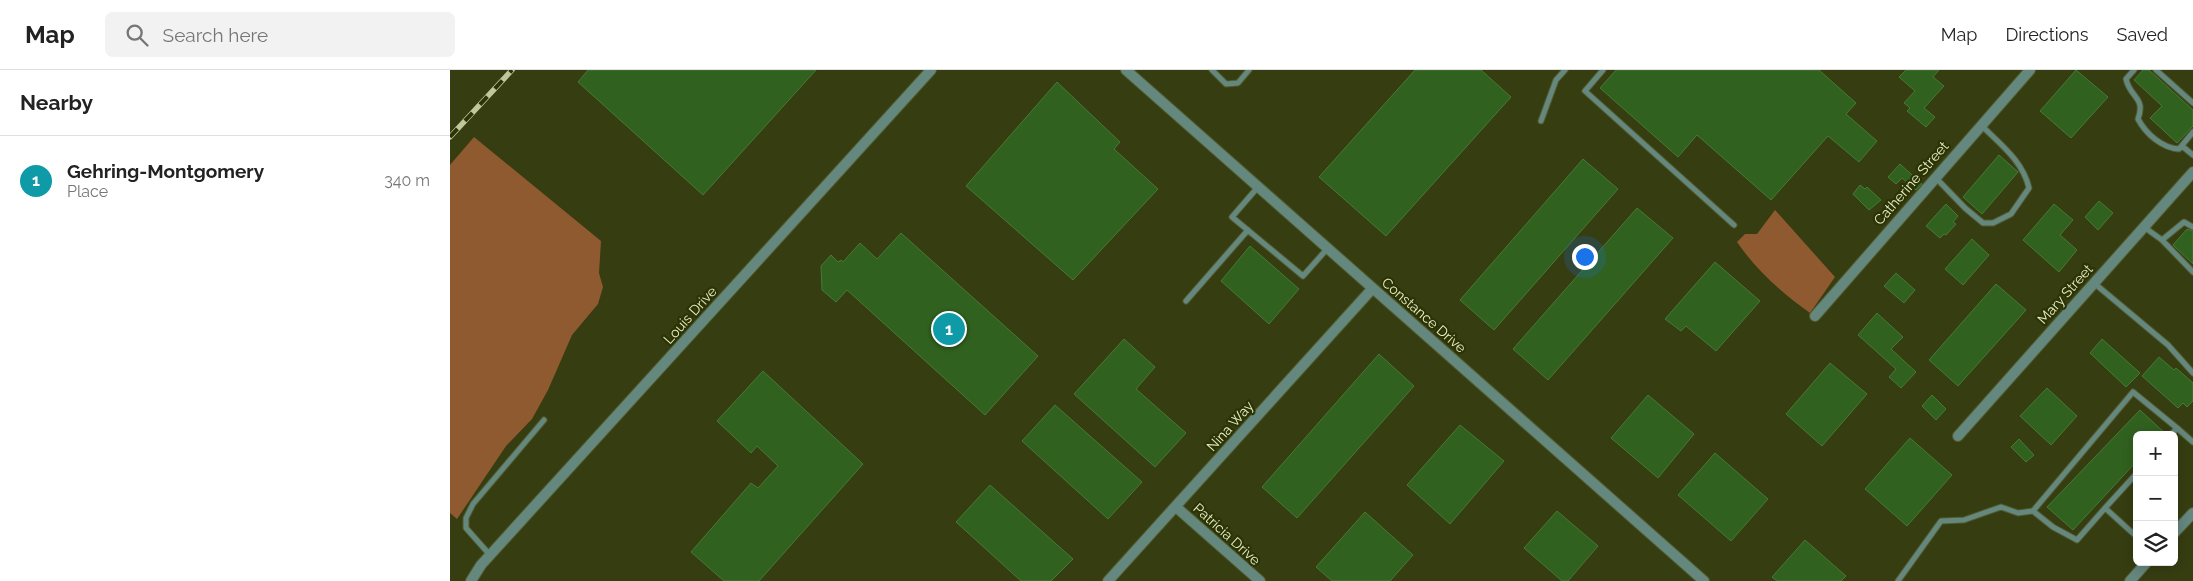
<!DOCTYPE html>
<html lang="en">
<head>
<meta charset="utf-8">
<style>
  body { margin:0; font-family:Raleway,sans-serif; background:#f2f2f2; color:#222 }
  .controls { position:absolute; right:15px; bottom:15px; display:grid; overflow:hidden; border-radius:8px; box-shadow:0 2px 12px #0003 }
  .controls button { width:45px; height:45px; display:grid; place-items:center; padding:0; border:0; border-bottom:1px solid #e0e0e0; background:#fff; color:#222; font:25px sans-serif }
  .you { position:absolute; left:1134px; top:186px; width:18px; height:18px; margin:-12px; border:4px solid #fff; border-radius:50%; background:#1a73e8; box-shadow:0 0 0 8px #1a73e833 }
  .badge { display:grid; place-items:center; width:32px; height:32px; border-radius:50%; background:#695e80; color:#fff; font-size:16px; font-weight:700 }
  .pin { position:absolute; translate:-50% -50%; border:2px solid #fff; box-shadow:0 1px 5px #0006 }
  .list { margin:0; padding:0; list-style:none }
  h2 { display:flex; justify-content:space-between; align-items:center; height:65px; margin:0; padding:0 20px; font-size:21px }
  h2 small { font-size:16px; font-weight:400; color:#767676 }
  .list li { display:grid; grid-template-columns:32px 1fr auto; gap:15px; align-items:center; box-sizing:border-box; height:90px; padding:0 20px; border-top:1px solid #e0e0e0 }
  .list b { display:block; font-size:19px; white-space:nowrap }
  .list p { margin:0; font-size:16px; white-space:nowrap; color:#767676 }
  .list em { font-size:16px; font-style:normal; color:#767676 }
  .icon { flex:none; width:28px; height:28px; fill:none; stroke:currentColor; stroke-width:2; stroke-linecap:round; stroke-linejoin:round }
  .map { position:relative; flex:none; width:1743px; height:511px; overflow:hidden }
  header { display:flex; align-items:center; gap:30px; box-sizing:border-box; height:70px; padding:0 25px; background:#fff; border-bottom:1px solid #e0e0e0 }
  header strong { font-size:24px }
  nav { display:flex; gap:28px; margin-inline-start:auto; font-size:18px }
  .search { width:350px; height:45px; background:#f2f2f2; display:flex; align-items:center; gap:12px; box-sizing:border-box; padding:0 18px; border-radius:8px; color:#767676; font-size:19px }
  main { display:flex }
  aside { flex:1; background:#fff }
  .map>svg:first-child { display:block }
  .forest { fill:#8f5a2f }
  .building { fill:#31611f; stroke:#487937 }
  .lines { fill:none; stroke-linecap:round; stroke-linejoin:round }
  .service-casing { stroke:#525a2e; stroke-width:7 }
  .minor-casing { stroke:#525a2e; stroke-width:12 }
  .tertiary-casing { stroke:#525a2e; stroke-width:12 }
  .service { stroke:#64877e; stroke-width:5 }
  .minor { stroke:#64877e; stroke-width:10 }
  .tertiary { stroke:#64877e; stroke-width:10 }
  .rail-casing { stroke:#bfc79d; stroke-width:5.5 }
  .rail { stroke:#2c3305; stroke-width:4; stroke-dasharray:11; stroke-linecap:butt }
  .labels { text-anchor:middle; stroke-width:4.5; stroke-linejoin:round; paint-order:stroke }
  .street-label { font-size:14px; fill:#e8f1c8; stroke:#2c3305 }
</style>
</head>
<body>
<header>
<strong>Map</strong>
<div class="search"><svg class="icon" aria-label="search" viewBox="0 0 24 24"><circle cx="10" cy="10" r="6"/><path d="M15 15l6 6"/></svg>Search here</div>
<nav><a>Map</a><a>Directions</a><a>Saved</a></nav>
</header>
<main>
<aside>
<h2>Nearby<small></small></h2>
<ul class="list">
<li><span class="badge" style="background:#0f9aa8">1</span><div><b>Gehring-Montgomery</b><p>Place</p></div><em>340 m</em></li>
</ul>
</aside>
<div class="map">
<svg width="1743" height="511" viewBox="0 0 1743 511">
  <rect width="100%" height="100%" fill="#363d11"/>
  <!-- forest -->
  <path class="forest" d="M24 67 151 171 149 203 153 217 148 234 122 265 98 320 82 349 56 376 7 449 0 443V95Z
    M1325 140 1385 207 1360 243C1333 224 1306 200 1287 172L1295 164H1307Z"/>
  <!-- building -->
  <path class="building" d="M138 0H366L253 125 128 12Z
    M965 0H1031L1061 27 936 166 869 107Z
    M1166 0H1369L1406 33 1396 44 1427 71 1409 92 1378 66 1321 130 1247 65 1228 87 1150 18Z
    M1456 0H1489L1483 7 1494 16 1474 38 1485 47 1476 57 1457 41 1460 38 1454 33 1465 21 1449 7Z
    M1626 0 1658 27 1621 68 1590 41Z
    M1693 0H1699L1743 40V56L1727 73 1700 48 1712 36 1684 10Z
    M607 12 670 72 664 79 708 119 623 210 516 116Z
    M1549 85 1568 102 1532 144 1513 127Z
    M1133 89 1168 119 1044 260 1010 230Z
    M1450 94 1472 114 1466 120 1452 108 1446 114 1438 107Z
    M1410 115 1415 119 1417 117 1431 130 1419 140 1403 124Z
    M1649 131 1663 143 1648 160 1635 147Z
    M1496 134 1508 146 1503 152 1506 154 1496 165 1494 164 1490 168 1476 156Z
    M1604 134 1623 150 1610 165 1627 180 1609 202 1573 170Z
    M1187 138 1223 168 1098 310 1063 279Z
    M1737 159 1743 161V194L1723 175Z
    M451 163 588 286 535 345 397 220 386 232 372 220 371 196 381 185 388 192 391 190 393 192 410 173 427 189Z
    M1522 169 1539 185 1513 215 1495 199Z
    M800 176 849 219 819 254 771 211Z
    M1265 192 1310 231 1266 281 1236 256 1231 261 1215 249Z
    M1446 203 1465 220 1454 233 1434 216Z
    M1546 214 1576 240 1508 316 1479 290Z
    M1427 243 1453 267 1441 279 1466 302 1451 318 1439 307 1446 299 1408 265Z
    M674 269 705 297 686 319 736 363 705 397 624 324Z
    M1652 269 1690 303 1676 317 1640 283Z
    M929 284 964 316 847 448 812 417Z
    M1709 287 1724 300 1726 298 1743 313V331L1737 337 1733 333 1728 338 1692 306Z
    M1380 293 1417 324 1372 376 1336 344Z
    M313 301 413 394 309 511H274L241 482 301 413 308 418 328 396 307 376 301 383 267 351Z
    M1597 318 1627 346 1601 375 1570 346Z
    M1198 325 1244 364 1208 408 1161 368Z
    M1482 325 1496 339 1486 350 1472 336Z
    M605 335 692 412 658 449 572 371Z
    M1690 340 1717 365H1687V391L1623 460 1597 437Z
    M1010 355 1054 391 1000 454 957 415Z
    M1460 368 1502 405 1457 456 1415 419Z
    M1569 369 1584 385 1576 392 1561 377Z
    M1265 383 1318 429 1281 471 1228 425Z
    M540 415 623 489 601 511H571L506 452Z
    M1107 441 1148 476 1118 511H1112L1074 478Z
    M915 442 963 485 940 511H882L866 497Z
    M1355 470 1396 506 1391 511H1327L1322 507Z"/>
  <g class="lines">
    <!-- service casing -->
    <g class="service-casing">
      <path id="service" d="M762 0 776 14 788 13 799 0
        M1153 0 1135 21 1284 155
        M1684 0 1676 9C1680 28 1696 27 1688 49 1696 64 1712 78 1729 79L1743 62
        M1706 0 1743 33
        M1091 51 1106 10 1115 0
        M1732 76 1743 85
        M1485 107 1515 138 1533 153H1543L1561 144 1579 118C1573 91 1550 74 1531 55
        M808 117 782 147 853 206 877 179
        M1694 157 1712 170 1734 152 1743 157
        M1712 170 1743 202
        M1644 213 1718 275 1743 303
        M736 231 798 160
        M1721 365 1727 358 1743 372
        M1687 403 1655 438 1687 467
        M1583 441 1603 457 1627 470 1655 438
        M40 485 16 458V448L23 434 94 350
        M1448 511 1491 451 1514 450 1551 437 1568 443 1583 441 1683 322 1727 358"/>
    </g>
    <!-- minor casing -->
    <g class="minor-casing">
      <path id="minor" d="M676 0 1254 511
        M1365 246 1580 0
        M1508 366 1743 102
        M726 437 810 511
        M21 511 31 495 481 0
        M658 511 922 219"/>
    </g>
    <!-- tertiary casing -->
    <g class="tertiary-casing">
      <path id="tertiary" d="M1724 463 1743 443
        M1680 511 1697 492"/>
    </g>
    <!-- service -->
    <use href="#service" class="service"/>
    <!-- minor -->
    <use href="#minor" class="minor"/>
    <!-- tertiary -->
    <use href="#tertiary" class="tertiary"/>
    <!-- rail casing -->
    <g class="rail-casing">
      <path id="rail" d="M0 67 62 0"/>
    </g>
    <!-- rail -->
    <use href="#rail" class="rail"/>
  </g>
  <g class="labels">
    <!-- street labels -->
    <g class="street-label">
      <text transform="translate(1461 113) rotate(-49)" y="5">Catherine Street</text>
      <text transform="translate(1615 224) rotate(-48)" y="5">Mary Street</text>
      <text transform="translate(240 245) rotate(-48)" y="5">Louis Drive</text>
      <text transform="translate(974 245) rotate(41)" y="5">Constance Drive</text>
      <text transform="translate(780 356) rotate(-48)" y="5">Nina Way</text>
      <text transform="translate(777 464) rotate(42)" y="5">Patricia Drive</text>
    </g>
  </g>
</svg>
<div class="controls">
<button>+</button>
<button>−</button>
<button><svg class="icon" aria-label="layers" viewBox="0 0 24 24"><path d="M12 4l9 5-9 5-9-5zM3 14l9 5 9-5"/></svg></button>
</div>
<div class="you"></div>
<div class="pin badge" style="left:499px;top:259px;background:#0f9aa8">1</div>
</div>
</main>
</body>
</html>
